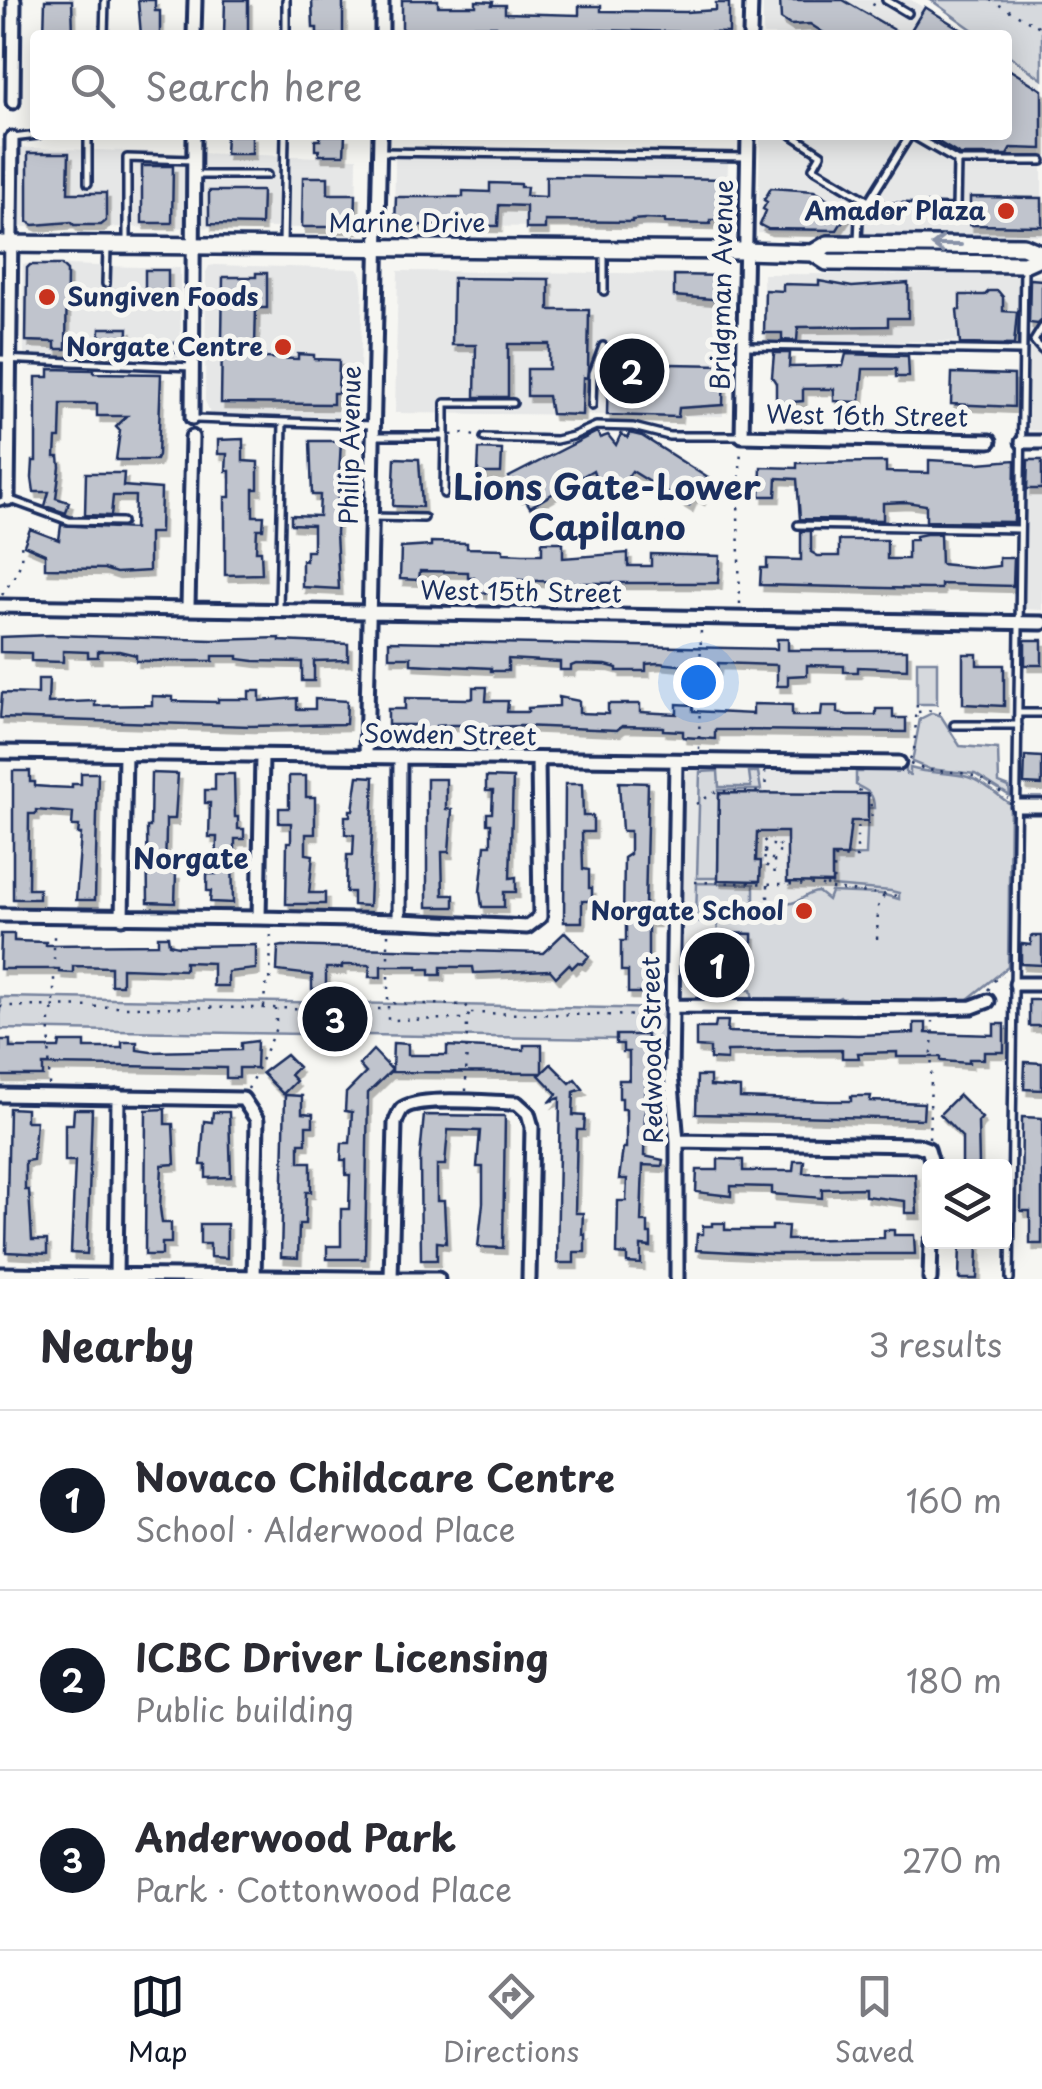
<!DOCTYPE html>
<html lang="en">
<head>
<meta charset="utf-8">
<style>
  body { margin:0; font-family:"Playpen Sans",sans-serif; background:#f2f2f3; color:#2b2b33 }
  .controls { position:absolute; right:30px; bottom:30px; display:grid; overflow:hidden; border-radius:10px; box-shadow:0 5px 25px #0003 }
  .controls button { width:90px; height:90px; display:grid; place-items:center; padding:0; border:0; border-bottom:2px solid #e1e1e2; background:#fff; color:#2b2b33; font:50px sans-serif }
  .you { position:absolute; left:698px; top:682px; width:35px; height:35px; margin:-25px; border:8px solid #fff; border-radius:50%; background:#1a73e8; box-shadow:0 0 0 15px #1a73e833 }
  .badge { display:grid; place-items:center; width:65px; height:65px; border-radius:50%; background:#111827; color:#fff; font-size:32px; font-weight:700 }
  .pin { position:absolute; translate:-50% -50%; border:5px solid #fff; box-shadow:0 2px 10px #0006 }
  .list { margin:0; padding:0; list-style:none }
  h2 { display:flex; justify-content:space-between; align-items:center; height:130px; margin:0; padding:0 40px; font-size:42px }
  h2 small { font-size:32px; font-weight:400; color:#7c7c81 }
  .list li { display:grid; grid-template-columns:65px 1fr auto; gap:30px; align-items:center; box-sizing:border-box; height:180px; padding:0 40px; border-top:2px solid #e1e1e2 }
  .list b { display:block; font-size:38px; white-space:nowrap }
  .list p { margin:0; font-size:32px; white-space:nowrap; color:#7c7c81 }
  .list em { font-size:32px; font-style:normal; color:#7c7c81 }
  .icon { flex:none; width:55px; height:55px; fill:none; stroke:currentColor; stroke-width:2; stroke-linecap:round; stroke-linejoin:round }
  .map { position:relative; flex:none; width:1042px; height:1279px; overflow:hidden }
  .search { position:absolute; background:#fff; box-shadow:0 5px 25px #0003; left:30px; right:30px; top:30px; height:110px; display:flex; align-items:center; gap:25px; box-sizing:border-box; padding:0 35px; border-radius:10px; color:#7c7c81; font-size:38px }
  .sheet { height:670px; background:#fff }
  nav { display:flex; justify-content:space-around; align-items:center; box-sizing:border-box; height:140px; border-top:2px solid #e1e1e2; background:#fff; font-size:28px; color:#7c7c81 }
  nav a { display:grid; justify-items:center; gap:5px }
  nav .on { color:#111827 }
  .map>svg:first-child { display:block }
  .built { fill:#e6e7e7 }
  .green { fill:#d6d9dd; stroke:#78849e; stroke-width:2.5 }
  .building { fill:#c0c4cd; stroke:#1b2f5e; stroke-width:2.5; filter:url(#shadow) }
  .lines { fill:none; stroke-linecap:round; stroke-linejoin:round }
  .service-casing { stroke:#1b2f5e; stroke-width:12 }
  .minor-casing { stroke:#1b2f5e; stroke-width:19 }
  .secondary-casing { stroke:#1b2f5e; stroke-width:22 }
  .path { stroke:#1b2f5e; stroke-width:2.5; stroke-dasharray:2.5 8; stroke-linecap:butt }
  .service { stroke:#f6f6f2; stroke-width:5 }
  .minor { stroke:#f6f6f2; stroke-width:11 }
  .secondary { stroke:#f6f6f2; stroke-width:15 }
  .oneway { stroke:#8892a8 }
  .poi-dot { fill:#c8321e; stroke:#f6f6f2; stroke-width:4 }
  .labels { text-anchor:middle; stroke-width:10; stroke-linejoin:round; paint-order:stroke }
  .poi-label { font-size:25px; font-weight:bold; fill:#1b2f5e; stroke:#f6f6f2; text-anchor:end }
  .street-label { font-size:25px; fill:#1b2f5e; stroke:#f6f6f2 }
  .neighbourhood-label { font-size:28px; font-weight:bold; fill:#1b2f5e; stroke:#f6f6f2 }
  .district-label { font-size:35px; font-weight:bold; fill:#1b2f5e; stroke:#f6f6f2 }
</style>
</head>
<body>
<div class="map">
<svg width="1042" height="1279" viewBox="0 0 1042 1279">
  <defs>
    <filter id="shadow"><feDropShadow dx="3.5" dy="6" stdDeviation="0" flood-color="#0004"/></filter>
  </defs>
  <rect width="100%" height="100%" fill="#f6f6f2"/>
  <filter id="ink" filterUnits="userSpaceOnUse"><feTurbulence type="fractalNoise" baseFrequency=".01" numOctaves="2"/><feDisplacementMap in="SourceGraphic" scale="20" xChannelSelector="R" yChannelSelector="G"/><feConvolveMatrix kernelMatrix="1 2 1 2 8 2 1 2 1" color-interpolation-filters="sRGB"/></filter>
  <g filter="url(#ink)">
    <!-- built -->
    <path class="built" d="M763 0H911L969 35H763Z
      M1007 58 1042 79V235L758 233 760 135H1007Z
      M0 147 357 158 356 228 1 227 0 237Z
      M395 158 728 163 726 228 394 226Z
      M23 264 180 268 181 358 24 355Z
      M215 265 357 269 361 274 363 294 358 417 211 414 205 401 206 272 209 266Z
      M398 271 727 274 723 416 395 413Z
      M763 274 1042 275V431L1026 430V342L764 341Z
      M1026 457 1042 458V610L1024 609Z
      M691 768H914L923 773 964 776 980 782 1010 804 1008 967 968 999 954 1003 688 998 682 995 679 987 682 779Z"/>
    <!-- green -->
    <path class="green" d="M931 0H1042V79L1007 54V35H980Z
      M917 661H937V704H917Z
      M932 713 941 716 960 746 998 749 999 783 1009 787 1010 796 975 774 929 769 912 762 920 719Z
      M862 768H906V774L910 775V768C929 774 949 772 968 777 984 782 996 794 1010 804L1008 967 968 999 954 1003 843 1001 840 997 832 1001 760 1000 753 999 751 990H707L706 973H753L755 961 752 960V934L718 933 717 922H696L697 883 754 884V908C767 901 782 907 795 902 805 898 807 893 818 892L828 900 831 892 881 894 899 899V893L891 891 832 886V856L866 855 868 808H874C874 793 868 791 856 785V772H862Z
      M718 771 719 787H751L749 772H758L761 790H719L718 878H697L700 772Z
      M0 997 670 1009V1040L0 1029Z"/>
    <!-- building -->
    <path class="building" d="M45 0H72L73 35H44Z
      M138 0H155V11H160V35H141Z
      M225 0H248V35H224Z
      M312 0H343V35H317V28H313Z
      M402 0H438V6H476V1L493 2 492 5H505V13L579 15V6H601V11L686 12 716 10V3H729V33L592 30V33H579L550 30H496V26H474V35L444 31V28L402 32Z
      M780 0H843L903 35H827L810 24 790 25 781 19Z
      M925 7 970 35H908Z
      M1007 68 1042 90V149L1011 148 1007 155H960L927 135H1007Z
      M226 135H252V154H225Z
      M320 135H345L344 155H319V150H315V140H320Z
      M28 153H69L68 193H106V221L101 225H74L71 222 34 225 28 222Z
      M142 166H173L172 223H142Z
      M546 176 727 179 724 220H710V224L665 223V220L645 219 632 220V222L545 221V229H526V206L499 205 498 226 395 225 396 197H463V191L490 192V183L520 184V187H527L526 196 546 197Z
      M303 177H328V194H356L355 227H302Z
      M771 188 814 191 849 211 837 230 768 229 760 225 766 211 763 209 767 202 764 200Z
      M209 191H262L261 225 209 224Z
      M970 197 1042 198V226L970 225Z
      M30 265H61L67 271 66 349H55V342L26 341 27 268Z
      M145 270H168V294H145Z
      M256 273H267V308H256L255 346 266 358 298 359V354L314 355V359L339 360 338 393H333V404L221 403 223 277H256Z
      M674 275 725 276 724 300 674 296Z
      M453 278 549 279V310H589L588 369 587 378 583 377 582 415 551 414 548 396H527V369H549V344H508V397H475L476 345H452Z
      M1030 279 1042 280V320L1038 324 1029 323Z
      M819 281 852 287 908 283V318H888V326L798 327 797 341 782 340V333H764L765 290 783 291V284L819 285Z
      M989 291H998L1003 297V311L1017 312 1014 345 960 344 957 310H960V295H985Z
      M100 328H128L127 353H99Z
      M774 353H790L789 367 843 366 846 354 908 356 909 377H896V369H863L860 402 834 401V389H803V401L781 403 776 401V383L772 377Z
      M614 363 724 365 723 405 679 408 678 417 607 415 608 366H614Z
      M49 369 94 370V373L161 374 158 455 156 460H116L120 431 116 427 127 416H97V404H61L60 438H56L55 457H59L60 467 56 498 69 502 66 513 45 506 49 492H34L32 478 33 461H36V377H49Z
      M952 373 1014 375V407L951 404Z
      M597 432 600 438 608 435 616 445 621 434 628 438 629 433 642 436 711 480 701 499 694 495 689 506 632 471 620 488 604 487 597 482 593 470 530 507 523 495 519 496 509 477Z
      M243 439V461L258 462V489H253V516H264L263 529H257L256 551H261L262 574 225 575V497H230V471H226L227 454H218V440Z
      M310 441H341L336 533 339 589 302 587V560L306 561V551H313V525L291 524V515L319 516 320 495H312Z
      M479 449 502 450 501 473H478Z
      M395 458 419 459 422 507 393 506Z
      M929 460 979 463 1015 460 1014 522 926 521V505L906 502 883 503V520L800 519 797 479 777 478 776 496H760L761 467 797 468V463L886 462V472L929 473Z
      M1028 460H1042V489H1027Z
      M86 473H124L123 486 161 489 160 533H149V571L116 573 104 569 45 568V554L24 545 30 529 59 540 61 525 134 529 135 496H113L111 516 85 515Z
      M801 531H811V552L818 556H839V540H887V559H908V540H916V536L926 534H940L941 564 981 568 999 566V558H1014L1013 586 941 584V589H927L760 585 761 568H767V559L801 560Z
      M431 542 467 543V548L503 549V553L523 554H542V542H563V558L628 553V566H651V554L720 556 718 583H577L503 579 502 591 484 593 474 592V578H468V572L420 571 419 580 400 579 401 548 431 546Z
      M52 635 213 640 280 638V641L348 644V660L314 661V681H302V662L254 661 238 659V656H213V661H136V655L119 651H98V657H88V652L63 651V662L31 661V653L0 652V637Z
      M777 639H788V650H907V669L858 667V672H844V666L807 665V675L788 676V686H777V665L718 663 717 669 658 663 646 664V671H617V668L606 665 576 664 571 666V670H560V662L508 659V671H491V668L411 664V657H389V641L777 649Z
      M1025 640H1042V665H1025Z
      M963 654H977V665H1004V706L963 704Z
      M38 679H49L48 703 95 701V706L152 705V696L173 697V701L218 702V699H249V691H260V701L297 698V709H315V699L347 701 346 724 250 726 0 718 2 693 38 694Z
      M473 687H487L486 701H508L507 712H528V708L559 706V697L579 701V713L608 714V704H640V712L677 714V704L693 705V711L753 714V704L792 705V716H821L822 706H838V713L848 715H876V709H893V718H906V732L737 730H715V739L683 737V731L663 730V727L622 726 617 730 521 726 486 727V736H473V725H451L436 726V736H421V725H388V709H405V698L469 699 473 698Z
      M1025 756 1042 757V785L1024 784Z
      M13 771H30V782H35V786L49 787 72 788V784H81V773H98L95 900H76L81 834H78L79 826H72L73 813 36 810V814H29L28 889H39V899H13Z
      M151 773 178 774 175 819H166V830L165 873H176L175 903 148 902 147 827H150Z
      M215 774H234L235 817H238V829H244V839H235V851H232L233 903 210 902 211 891H207V874H216L217 837H209L210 803H205V790H215Z
      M289 776H306V797H315V834H306V854L313 855 309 893H325V904H286L287 842H291V823H279V808H289Z
      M358 776 374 777 369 906 353 905V892H346L347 855H353L354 835 345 834V816H350V810H353Z
      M486 777 513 778 510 878 516 877V892H504V907H482L480 892 485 845H491V824H487V813H492L493 791H486Z
      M427 779H446V809L452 810 449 852H442L443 895H454V907H427Z
      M619 782 648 783 645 908H656V921H648V985H644V993H628V971H621V941H626V921H623L624 858 630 854V831H622Z
      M565 784H582L583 816H593V832H582L583 869 589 870V888H592V901H582V922H564Z
      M719 793 868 794V821H851L847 856H832V883L787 882V832H757L756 861H761L760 881 718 880Z
      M565 932 589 956 582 964 578 962 572 968 569 964 556 977 550 970 474 973 473 967H441V975H430V969H417V966H381V977H369L370 965H342V968H326V989H312V975L277 971 278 947 283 946 543 953Z
      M718 933 752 934V960L718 961Z
      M1 934H14V941L46 942V945L158 944V936H168L169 944 178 946 256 945V969L228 972V986H213V963L185 962V970L122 968V985H111V967L73 966V973L59 972V969H0Z
      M1031 936H1042V965L1021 964V944L1031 945Z
      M1029 1000H1042V1026H1029Z
      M716 1021H728L727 1032 858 1035 914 1033V1023H926V1033L994 1035V1024H1004V1052H984V1059H969V1063L941 1061V1057H897V1052L858 1053 859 1058H842V1050L727 1051V1060L710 1059V1048L696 1047V1028H715Z
      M616 1035H647L644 1156 663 1160 662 1166 643 1165 641 1222H648V1234H651V1247L641 1246V1264L627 1263V1255L617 1254 618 1201H626L627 1179H619L623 1148H626V1109H622V1098H619V1080H629V1052H623V1044H616Z
      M0 1040H10V1048H59L60 1042H85V1048H122V1042H137V1050L151 1052 241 1050V1043L257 1041 256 1068H239V1078H226V1068L122 1066 43 1065V1076H0Z
      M393 1043 408 1044V1055H447V1046L524 1050V1045H542V1073L551 1064 570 1083 575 1079 583 1089 574 1092 573 1115 585 1116 584 1130H577L575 1213H583L582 1234H585V1252H574V1263H557L560 1098 551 1101 557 1094 539 1075 541 1073 392 1072Z
      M373 1050 392 1070 368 1093 365 1259H327V1246H341V1209H349L350 1175H346V1160H341L342 1143H350L351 1130 352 1112 345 1111 346 1093 366 1073 359 1065Z
      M286 1055 298 1067 290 1075 296 1081 283 1094 262 1073Z
      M1025 1062 1042 1063V1090L1024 1089Z
      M697 1076H710V1086L740 1088V1098L829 1101H851V1096H871L870 1101 924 1103 923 1119 696 1114Z
      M285 1095 302 1096V1113L313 1114V1126H306V1143H299V1162H311V1192H306L305 1224H299L298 1258 281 1257Z
      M959 1095 982 1118 978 1122 979 1166H962V1137L940 1114Z
      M9 1108 26 1109V1121H36L33 1160 25 1161V1190H29L32 1240H47V1254L6 1252Z
      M74 1109H92L87 1254 71 1253 75 1161H65V1124H73Z
      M165 1109V1124H173L175 1164 162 1165 160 1208 162 1223H171V1243H162V1255H145L146 1110Z
      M213 1112H229L231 1177 206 1178V1165H201L204 1121 212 1122Z
      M424 1115 505 1116 503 1248 478 1247 483 1203V1167H477L480 1131 448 1130 445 1165H437V1201H444L446 1243 437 1242V1260H421L420 1156Z
      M1022 1117 1042 1118V1244H1030V1211H1021Z
      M718 1159 743 1160V1171H793L794 1161H804L803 1173 915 1174 917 1213H905V1201L865 1196V1188L822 1189V1198L772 1194V1187L731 1186V1196L696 1192 697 1170H718Z
      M712 1223H725V1230H772V1226H788L787 1240 884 1238V1230H894V1235H914L915 1254H771L696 1250 697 1234H703V1226H712Z
      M200 1224H227V1258L210 1257V1244H200Z
      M960 1242H978L977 1279H959Z"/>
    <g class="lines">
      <!-- service casing -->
      <g class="service-casing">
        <path id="service" d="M886 0 908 13
          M104 35 105 0
          M286 35V0
          M792 135 821 154 813 168 870 202 887 207 956 209 957 161
          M912 135 957 161H1042
          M12 138 38 135
          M382 152 746 157
          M195 175H267
          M88 183V135
          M127 240V158L192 160
          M858 242 859 217 910 135
          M283 244 285 135
          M604 254V291
          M106 284 107 249
          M1042 328 1034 341 1042 350
          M746 346 1020 351
          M156 347 189 348
          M0 359 192 367
          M592 406 593 373 603 346
          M195 419 373 425
          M376 436H445V403H513
          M484 438 556 440 573 436 596 426 633 427 669 436H742
          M444 494 445 437
          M0 502 8 499 69 521 122 522
          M372 517 424 518
          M798 525 1020 529
          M279 609 283 422
          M1018 713H1042
          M954 725H1018
          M1010 1279 1024 267"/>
      </g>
      <!-- minor casing -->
      <g class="minor-casing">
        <path id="minor" d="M194 35 195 0
          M382 35V0
          M750 35 751 0
          M13 102 14 0
          M748 135 742 436 990 441
          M192 418 194 135
          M1022 442H1042
          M8 499 12 138
          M0 606 1042 623
          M188 606 192 437
          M0 752 899 763
          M366 756 380 135
          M400 757 399 921 527 927 540 917 538 759
          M676 761 671 1074 677 1141V1279
          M1018 806H1042
          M0 915 259 918 262 756
          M122 918 125 754
          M259 918 399 921
          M1016 984H1042
          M672 1006 934 1008 972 1007 988 1001
          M0 1095 243 1099 257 1120 254 1279
          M677 1141 917 1145 928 1149 933 1166
          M0 1274 438 1279
          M391 1278 395 1124C395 1122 400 1111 402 1109 417 1095 494 1103 517 1103L528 1113 532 1127 529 1279
          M116 1279 118 1096
          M930 1279 931 1242"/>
      </g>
      <!-- secondary casing -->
      <g class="secondary-casing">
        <path id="secondary" d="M0 244 745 251 813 253 827 262 1024 264 1042 256
          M813 253 828 244 1023 246 1042 254"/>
      </g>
      <!-- path -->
      <path class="path" d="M990 0 1042 28
        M868 15 876 0
        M451 435 464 433 478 437
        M2 595C14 576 24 568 21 544
        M740 604 738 513 741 447
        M918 712 935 710 947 718
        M699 749 701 627
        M910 759 914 751 917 704
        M910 764C937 775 942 769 966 774 982 777 995 789 1008 798
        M765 771 766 793
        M696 804 717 791 766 792
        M757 832 768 845
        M765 852a7 7 0 1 1 14 0a7 7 0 1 1-14 0Z
        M778 846 787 840
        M765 857 763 864 772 868
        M774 860 775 881
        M695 882 819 885 832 889 899 896
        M768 885V903
        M826 886 833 883 835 858 857 857V828L872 822 870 796 857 789
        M388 934V1001
        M877 939 878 907 885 893
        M693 957H711V949L718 948
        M711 959V963L728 964V969
        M701 990 702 971 755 970
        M988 990 995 980 1003 976
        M0 1006 388 1009V1003L466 1005 470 1013 467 1019 388 1020V1009
        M264 1007 265 986 270 985 271 929
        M471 1013 658 1016
        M49 1085 50 1017 54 1006V929
        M248 1089 276 1028V1009
        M466 1091 467 1019
        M929 1138 933 1021"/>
      <!-- service -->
      <use href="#service" class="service"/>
      <!-- minor -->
      <use href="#minor" class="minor"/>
      <!-- secondary -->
      <use href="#secondary" class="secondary"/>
    </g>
    <!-- one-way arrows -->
    <defs><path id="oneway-shaft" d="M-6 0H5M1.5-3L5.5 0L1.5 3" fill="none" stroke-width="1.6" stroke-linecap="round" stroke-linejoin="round" transform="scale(2.5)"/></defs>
    <use class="oneway" href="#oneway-shaft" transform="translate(946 245) rotate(-180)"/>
  </g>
  <!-- markers -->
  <g class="poi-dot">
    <circle cx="1006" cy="211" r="10"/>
    <circle cx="47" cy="297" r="10"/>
    <circle cx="283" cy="347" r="10"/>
    <circle cx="804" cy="911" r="10"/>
  </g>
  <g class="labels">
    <!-- poi labels -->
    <g class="poi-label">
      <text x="986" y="220">Amador Plaza</text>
      <text x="67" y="306" text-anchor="start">Sungiven Foods</text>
      <text x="263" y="356">Norgate Centre</text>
      <text x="784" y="920">Norgate School</text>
    </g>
    <!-- street labels -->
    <g class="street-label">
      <text x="407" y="232">Marine Drive</text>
      <text transform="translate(722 285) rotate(-89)" y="9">Bridgman Avenue</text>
      <text transform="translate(867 416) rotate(1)" y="9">West 16th Street</text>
      <text transform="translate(350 445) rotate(-89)" y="9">Philip Avenue</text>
      <text transform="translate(521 592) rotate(1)" y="9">West 15th Street</text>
      <text transform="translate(450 735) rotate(1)" y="9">Sowden Street</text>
      <text transform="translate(652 1050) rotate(-91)" y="9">Redwood Street</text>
    </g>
    <!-- neighbourhood labels -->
    <g class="neighbourhood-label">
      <text x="191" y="869">Norgate</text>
    </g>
    <!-- district labels -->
    <g class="district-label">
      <text x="607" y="500">Lions Gate-Lower<tspan x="607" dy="40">Capilano</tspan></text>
    </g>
  </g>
</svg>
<div class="controls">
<button><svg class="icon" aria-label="layers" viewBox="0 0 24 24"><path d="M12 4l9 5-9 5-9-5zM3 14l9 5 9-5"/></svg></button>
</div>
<div class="you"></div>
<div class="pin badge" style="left:717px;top:965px">1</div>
<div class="pin badge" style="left:632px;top:371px">2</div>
<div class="pin badge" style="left:335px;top:1019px">3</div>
<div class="search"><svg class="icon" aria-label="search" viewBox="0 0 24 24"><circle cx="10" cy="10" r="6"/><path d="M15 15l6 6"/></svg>Search here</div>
</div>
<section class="sheet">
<h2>Nearby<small>3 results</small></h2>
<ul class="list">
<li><span class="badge">1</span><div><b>Novaco Childcare Centre</b><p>School · Alderwood Place</p></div><em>160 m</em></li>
<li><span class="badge">2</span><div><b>ICBC Driver Licensing</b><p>Public building</p></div><em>180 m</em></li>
<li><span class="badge">3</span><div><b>Anderwood Park</b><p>Park · Cottonwood Place</p></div><em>270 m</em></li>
</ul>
</section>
<nav>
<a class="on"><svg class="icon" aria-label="map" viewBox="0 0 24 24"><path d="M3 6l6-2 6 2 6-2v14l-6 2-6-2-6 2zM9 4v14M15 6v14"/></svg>Map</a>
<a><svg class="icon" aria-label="directions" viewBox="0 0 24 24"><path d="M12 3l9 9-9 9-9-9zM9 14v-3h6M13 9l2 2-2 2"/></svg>Directions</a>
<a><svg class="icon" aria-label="saved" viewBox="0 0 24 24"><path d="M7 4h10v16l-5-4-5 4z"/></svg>Saved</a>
</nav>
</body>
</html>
